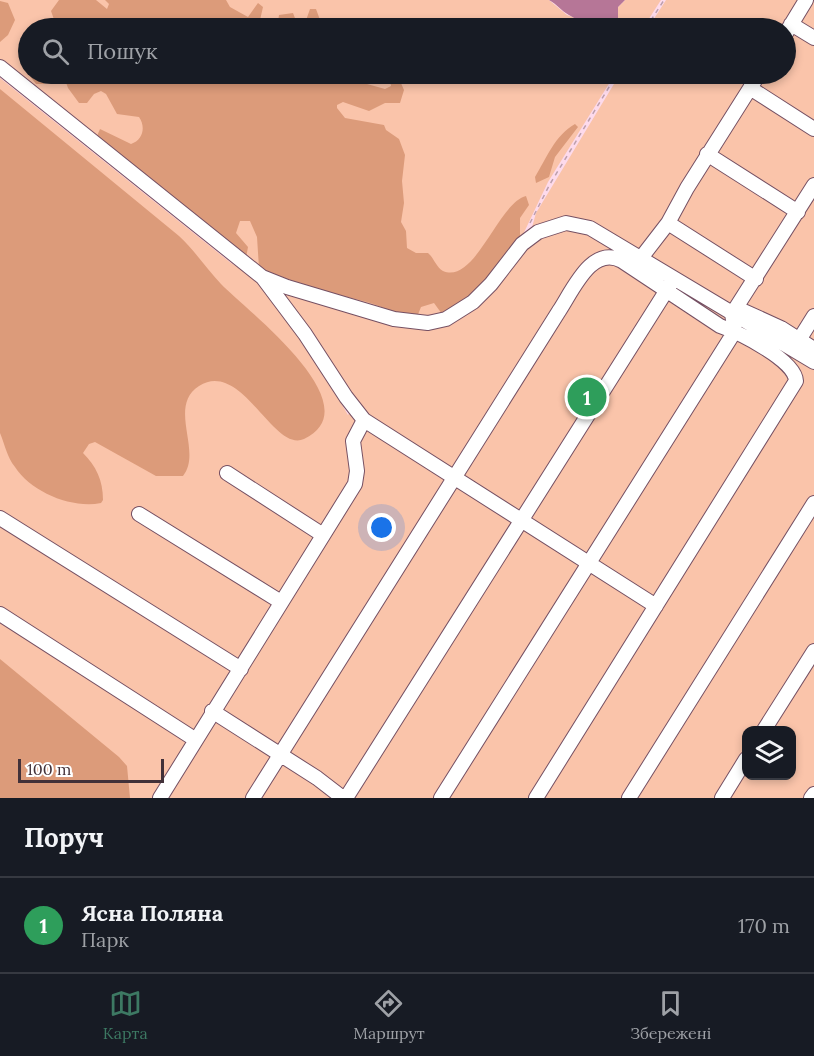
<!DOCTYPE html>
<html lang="uk">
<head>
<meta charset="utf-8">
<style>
  body { margin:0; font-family:Lora,serif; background:#242831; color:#f1f3f6 }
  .controls { position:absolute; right:18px; bottom:18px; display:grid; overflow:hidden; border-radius:12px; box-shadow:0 3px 9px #0003 }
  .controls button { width:54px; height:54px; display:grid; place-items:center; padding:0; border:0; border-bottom:2px solid #363941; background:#171b24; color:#f1f3f6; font:30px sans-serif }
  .scale { position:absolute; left:18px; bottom:15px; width:146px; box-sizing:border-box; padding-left:6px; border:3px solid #423139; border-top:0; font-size:16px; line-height:21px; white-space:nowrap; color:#423139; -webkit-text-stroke:4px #fff; paint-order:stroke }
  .you { position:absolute; left:382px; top:528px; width:21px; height:21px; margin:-15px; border:4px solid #fff; border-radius:50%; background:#1a73e8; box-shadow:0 0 0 9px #1a73e833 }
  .badge { display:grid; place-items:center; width:39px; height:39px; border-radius:50%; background:#3d7963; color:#fff; font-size:20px; font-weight:700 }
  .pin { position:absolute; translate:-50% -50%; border:3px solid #fff; box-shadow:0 2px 6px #0006 }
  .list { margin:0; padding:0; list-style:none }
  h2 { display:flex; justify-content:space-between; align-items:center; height:78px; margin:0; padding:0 24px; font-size:26px }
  h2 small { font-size:20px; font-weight:400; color:#9ea1a6 }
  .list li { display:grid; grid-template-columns:39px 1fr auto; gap:18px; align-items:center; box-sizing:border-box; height:96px; padding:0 24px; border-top:2px solid #363941 }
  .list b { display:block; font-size:22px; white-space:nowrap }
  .list p { margin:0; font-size:20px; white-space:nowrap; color:#9ea1a6 }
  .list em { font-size:20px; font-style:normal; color:#9ea1a6 }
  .icon { flex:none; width:33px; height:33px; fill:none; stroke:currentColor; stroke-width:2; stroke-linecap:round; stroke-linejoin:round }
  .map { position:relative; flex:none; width:814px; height:798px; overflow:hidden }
  .search { position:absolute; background:#171b24; box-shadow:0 3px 9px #0003; left:18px; right:18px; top:18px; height:66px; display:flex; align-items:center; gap:15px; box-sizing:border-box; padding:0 21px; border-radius:33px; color:#9ea1a6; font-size:22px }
  .sheet { height:174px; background:#171b24 }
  nav { display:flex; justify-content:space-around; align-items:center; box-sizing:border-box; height:84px; border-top:2px solid #363941; background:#171b24; font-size:16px; color:#9ea1a6 }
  nav a { display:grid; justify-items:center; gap:3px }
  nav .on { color:#3d7963 }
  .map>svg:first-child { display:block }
  .green { fill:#fac4aa; fill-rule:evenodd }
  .forest { fill:#dc9b7a }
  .water { fill:#b67697 }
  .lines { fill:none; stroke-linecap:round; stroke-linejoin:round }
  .minor-casing { stroke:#755063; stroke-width:16 }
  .path { stroke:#bc9fad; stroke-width:1.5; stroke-dasharray:4.5 4.5; stroke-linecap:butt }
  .minor { stroke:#fff; stroke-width:14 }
</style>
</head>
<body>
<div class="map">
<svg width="814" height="798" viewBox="0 0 814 798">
  <rect width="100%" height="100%" fill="#fddaeb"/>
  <!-- green -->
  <path class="green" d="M0 0H549L567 15 584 21 593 28H28V74H615L548 182 519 243 445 316 415 319 264 274 0 63Z
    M625 0H661L643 28H611L618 7Z
    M666 0H814V798H0V78L231 263 257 279 312 353 348 415 356 403 277 290 429 327 527 245 536 213 620 74H786V28H648ZM746 730H792V776H746Z"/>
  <!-- forest -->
  <path class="forest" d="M59 0H96L107 9 109 4 105 0H226L230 7 248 17 258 3 263 7 260 20 263 28H57L51 11Z
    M0 1 8 3 15 20 8 35 0 42Z
    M310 9H316L323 28H277L279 15 293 13 298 26H304Z
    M28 67V74H45L44 84H36L27 72Z
    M63 74H364L367 84 385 89 391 86 389 75 397 74 404 90 400 103H385L369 111 343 102 337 105V108L345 118 384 125 386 130 399 139 405 155 402 181 404 203 401 222 406 231 407 248 416 253H428C434 258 436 267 443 271 475 285 498 203 526 196L529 205 520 218V237L474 295 442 314 434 303 421 307 417 317C399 315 384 307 367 302 330 292 293 286 259 268L257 237 250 221H240L236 233 248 247 246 258C197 219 151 176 101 140L97 136 100 129 131 144C143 140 146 127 139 117L117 114 106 94 101 91 94 94 87 103H79L68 88Z
    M0 89 179 236C195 251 206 268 221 284 245 309 374 406 304 439 273 453 242 359 199 386 167 407 203 451 183 476H156L95 442 89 444 83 453C96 466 103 480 103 500L101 503C72 509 31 492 15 467 7 457 5 445 0 433Z
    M575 124 578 127 555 157 549 177 536 183 535 177C546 159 555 135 575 124Z
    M0 659 119 757 127 766 130 798H0Z"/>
  <!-- water -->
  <path class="water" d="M549 0H625L618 7V22L611 28C595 29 583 23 569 15 561 11 557 4 549 0Z"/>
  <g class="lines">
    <!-- minor casing -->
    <g class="minor-casing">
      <path id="minor" d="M791 24 814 38
        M786 33 806 0
        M0 67 262 277 287 287 394 319 428 323 446 319 473 302 491 284 522 244 538 232 566 223 590 228 814 362
        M750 88 814 129
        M707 154 798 212
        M668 223 756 279
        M641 258 668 223 687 188 759 74
        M263 278 305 334 346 397 364 420
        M737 308 781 328 814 349
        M799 340 814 316
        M227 473 323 535
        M139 514 281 602
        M0 518 241 669
        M0 614 196 740
        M212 711 317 778 343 798
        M764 730 814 651
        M160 798 355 484 357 471 353 441 364 420 656 606
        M253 798 559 311C573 290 592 244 622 261L720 326C740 333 795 360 796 381L536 798
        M346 798 670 285
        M441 798 735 331 732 314 814 185
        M629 798 814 503
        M722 798 746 759
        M811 798 814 794"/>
    </g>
    <!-- path -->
    <path class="path" d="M646 28 664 0
      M530 223 550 184 617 74"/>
    <!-- minor -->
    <use href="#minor" class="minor"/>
  </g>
</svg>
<div class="controls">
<button><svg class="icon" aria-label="layers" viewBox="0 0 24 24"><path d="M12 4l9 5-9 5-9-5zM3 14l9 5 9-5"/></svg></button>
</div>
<div class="scale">100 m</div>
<div class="you"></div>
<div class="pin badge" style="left:587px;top:397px;background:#2e9e5b">1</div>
<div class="search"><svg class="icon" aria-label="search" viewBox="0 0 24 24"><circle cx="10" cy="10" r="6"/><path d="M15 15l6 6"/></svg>Пошук</div>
</div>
<section class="sheet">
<h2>Поруч<small></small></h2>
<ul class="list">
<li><span class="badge" style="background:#2e9e5b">1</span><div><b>Ясна Поляна</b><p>Парк</p></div><em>170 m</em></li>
</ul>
</section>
<nav>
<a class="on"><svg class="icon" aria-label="map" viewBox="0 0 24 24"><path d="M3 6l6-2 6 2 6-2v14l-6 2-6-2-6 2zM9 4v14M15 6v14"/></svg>Карта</a>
<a><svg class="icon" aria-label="directions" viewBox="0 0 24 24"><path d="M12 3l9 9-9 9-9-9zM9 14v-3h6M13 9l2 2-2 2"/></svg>Маршрут</a>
<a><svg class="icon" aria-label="saved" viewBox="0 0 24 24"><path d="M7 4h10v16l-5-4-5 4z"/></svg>Збережені</a>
</nav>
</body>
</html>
